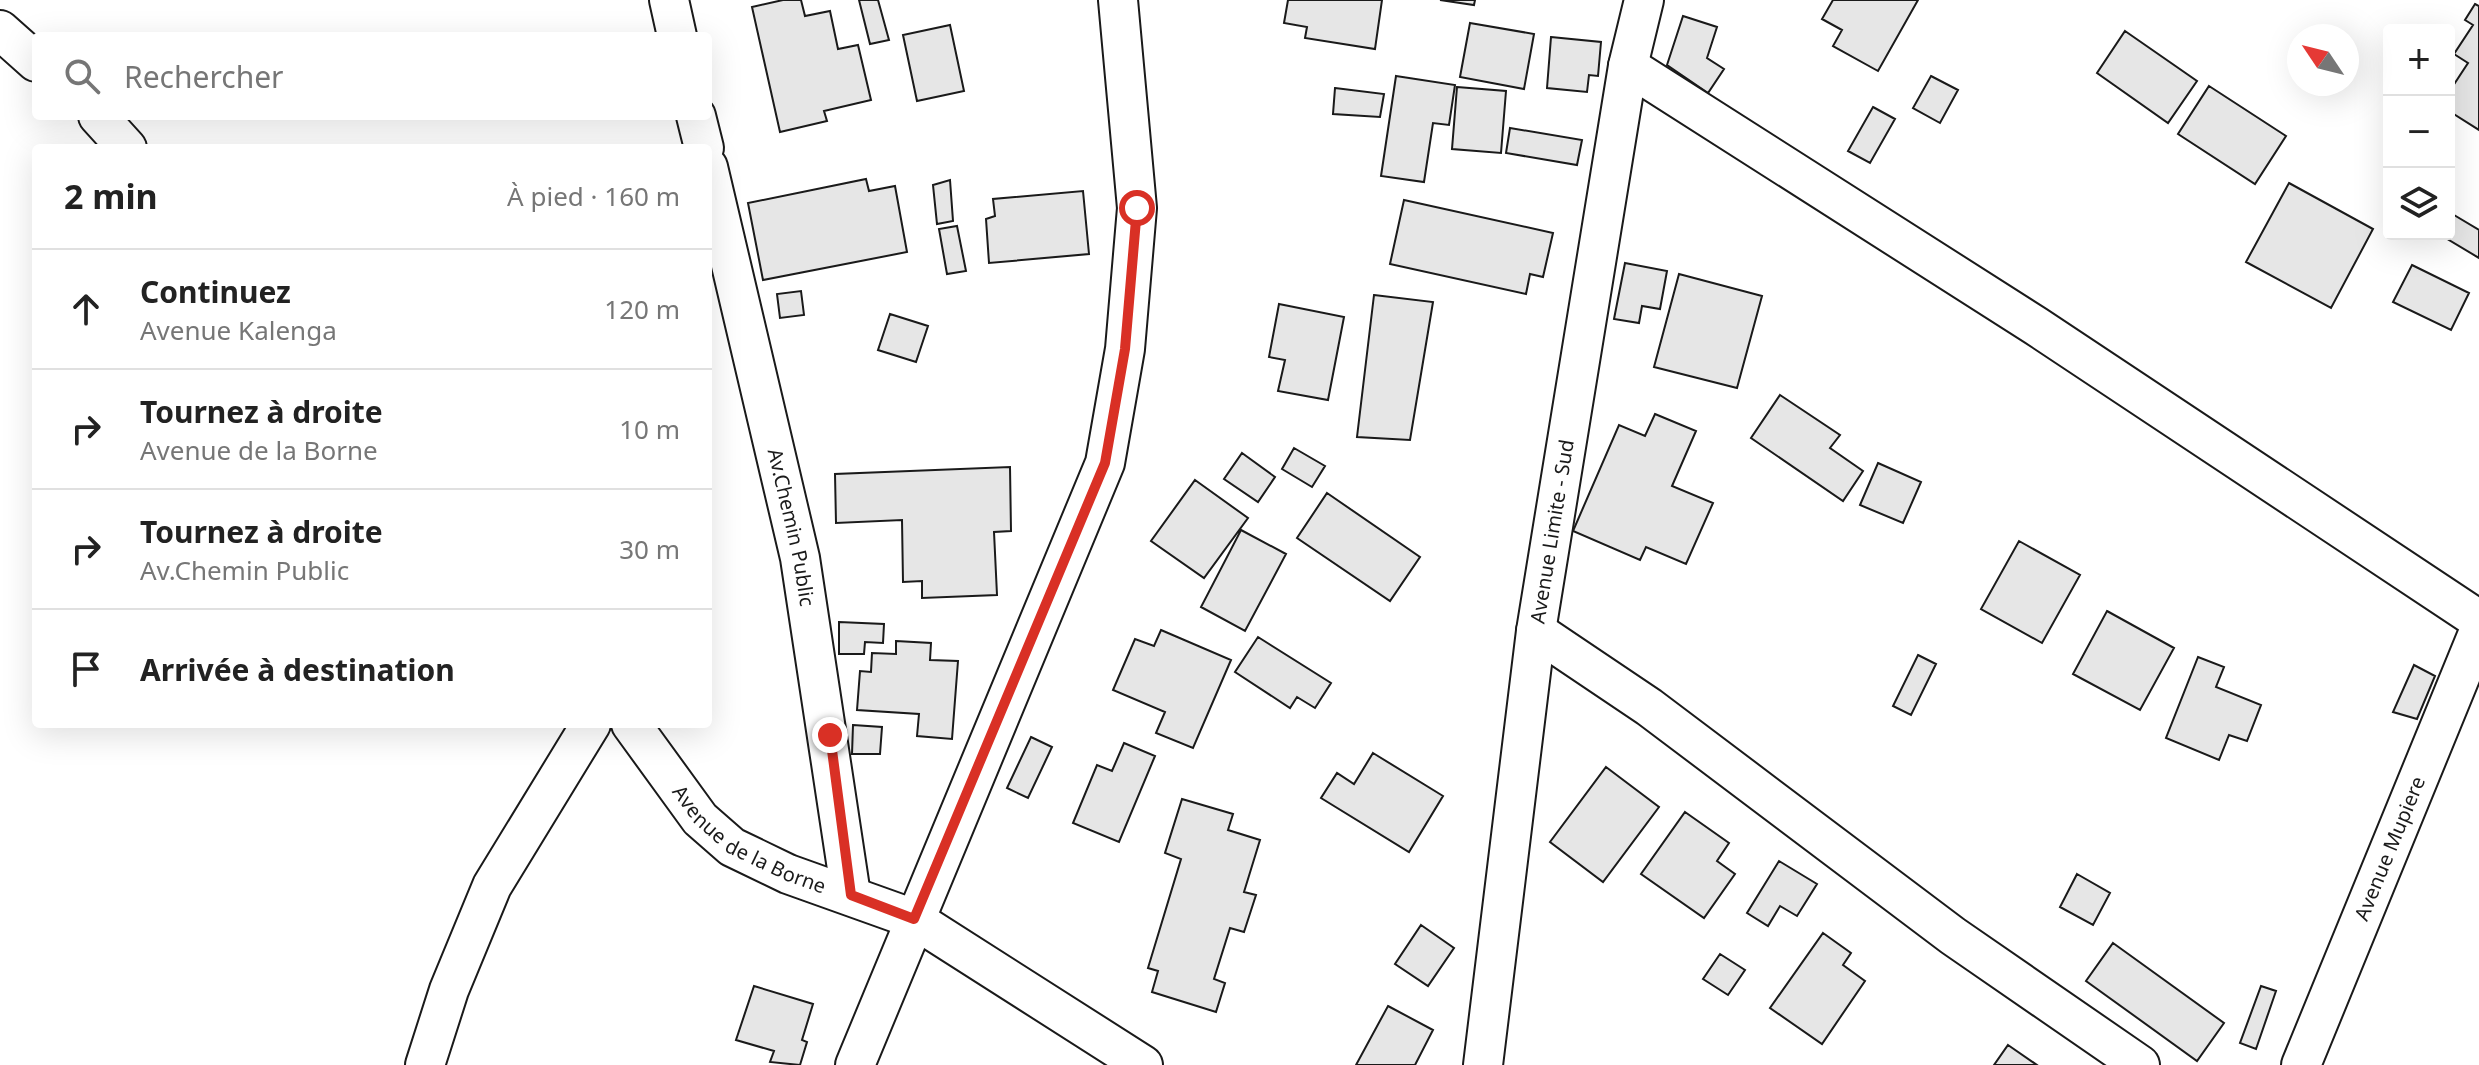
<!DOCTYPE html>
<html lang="fr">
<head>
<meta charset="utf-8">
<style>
  body { margin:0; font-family:"Noto Sans",sans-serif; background:#f6f6f6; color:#222 }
  .controls { position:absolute; right:24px; top:24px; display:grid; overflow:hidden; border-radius:8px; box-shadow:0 8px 32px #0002 }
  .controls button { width:72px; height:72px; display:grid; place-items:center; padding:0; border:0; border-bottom:2px solid #e0e0e0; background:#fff; color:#222; font:40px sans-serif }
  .compass { position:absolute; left:2287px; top:24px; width:72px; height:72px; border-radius:50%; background:#fff; box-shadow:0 8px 32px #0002; rotate:305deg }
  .stop { position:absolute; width:24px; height:24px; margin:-18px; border:6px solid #d93025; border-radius:50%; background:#fff }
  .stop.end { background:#d93025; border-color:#fff; box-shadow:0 2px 8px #0008 }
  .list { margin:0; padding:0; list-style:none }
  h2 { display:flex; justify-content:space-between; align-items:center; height:104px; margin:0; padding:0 32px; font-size:34px }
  h2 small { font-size:26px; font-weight:400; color:#767676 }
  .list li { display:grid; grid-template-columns:52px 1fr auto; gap:24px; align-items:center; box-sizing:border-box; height:120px; padding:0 32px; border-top:2px solid #e0e0e0 }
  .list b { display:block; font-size:30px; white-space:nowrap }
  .list p { margin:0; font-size:26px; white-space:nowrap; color:#767676 }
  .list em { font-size:26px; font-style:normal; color:#767676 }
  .icon { flex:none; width:44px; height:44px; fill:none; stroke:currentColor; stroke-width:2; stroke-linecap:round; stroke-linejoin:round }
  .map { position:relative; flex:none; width:2479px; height:1065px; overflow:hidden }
  .search { position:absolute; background:#fff; box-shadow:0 8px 32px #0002; left:32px; top:32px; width:680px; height:88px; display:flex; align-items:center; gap:20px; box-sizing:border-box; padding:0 28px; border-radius:8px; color:#767676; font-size:30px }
  .panel { position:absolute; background:#fff; box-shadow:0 8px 32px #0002; left:32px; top:144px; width:680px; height:584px; border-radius:8px }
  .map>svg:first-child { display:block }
  .building { fill:#e6e6e6; stroke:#1a1a1a; stroke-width:2 }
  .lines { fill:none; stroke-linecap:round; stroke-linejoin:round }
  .minor-casing { stroke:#1a1a1a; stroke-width:42 }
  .minor { stroke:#fff; stroke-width:38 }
  .route { stroke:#d93025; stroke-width:10 }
  .labels { text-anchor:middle; stroke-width:6; stroke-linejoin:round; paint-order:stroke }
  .street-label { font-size:20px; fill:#1a1a1a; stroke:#fff }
</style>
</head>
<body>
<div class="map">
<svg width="2479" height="1065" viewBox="0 0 2479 1065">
  <rect width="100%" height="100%" fill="#fff"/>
  <!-- building -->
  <path class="building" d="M783 0H801L805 16 830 11 838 49 858 45 871 100 824 111 827 121 780 132 752 7Z
    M859 0H878L889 40 870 44Z
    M1288 0H1382L1375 49 1305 38 1307 27 1284 23Z
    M1440 0H1475L1474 5Z
    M1833 0H1918L1878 71 1833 46 1842 30 1822 19Z
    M2475 4 2479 6V130L2449 111V92L2468 63 2454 54 2473 25 2465 20Z
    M1683 16 1717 27 1707 58 1724 69 1708 93 1667 65Z
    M1470 23 1534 34 1524 89 1460 77Z
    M950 25 964 91 917 101 903 35Z
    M2125 31 2197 81 2168 123 2097 73Z
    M1551 37 1601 42 1598 76 1589 75 1587 92 1547 88Z
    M1396 76 1455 85 1449 125 1433 123 1424 182 1381 176Z
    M1931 76 1958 90 1940 123 1913 108Z
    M2209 86 2286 136 2255 184 2178 134Z
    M1457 87 1506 91 1501 153 1452 149Z
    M1335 88 1384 94 1380 117 1333 114Z
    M1873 107 1895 119 1870 163 1848 151Z
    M1510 128 1582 140 1577 165 1506 153Z
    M866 179 869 191 895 186 907 252 763 280 748 203Z
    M950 180 953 221 937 224 933 185Z
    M2289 183 2373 229 2331 308 2246 262Z
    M1083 191 1089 254 989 263 986 219 995 216 993 199Z
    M1404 200 1553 233 1543 277 1530 274 1526 294 1390 264Z
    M2449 212 2479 230V258L2439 234H2449Z
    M957 226 966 271 947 274 939 229Z
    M1625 263 1667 271 1660 309 1642 306 1639 323 1614 319Z
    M2412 265 2469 293 2451 330 2393 302Z
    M1679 274 1762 296 1737 388 1654 367Z
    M801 291 804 315 780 318 777 294Z
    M1374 295 1433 302 1410 440 1357 437Z
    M1279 304 1344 317 1328 400 1278 391 1285 360 1269 357Z
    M890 314 928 326 916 362 878 350Z
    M1780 395 1840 435 1830 448 1863 471 1843 501 1751 438Z
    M1655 414 1696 431 1672 486 1713 503 1686 564 1646 547 1640 560 1573 531 1619 425 1645 436Z
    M1294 448 1325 466 1312 487 1282 469Z
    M1242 453 1275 477 1258 502 1224 479Z
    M1878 463 1921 482 1903 523 1860 505Z
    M1010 467 1011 531 994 532 997 595 922 598V581L903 582 902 520 836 523 835 474Z
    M1195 480 1248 518 1204 578 1151 541Z
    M1327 493 1420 557 1390 601 1297 538Z
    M1241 530 1286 554 1245 631 1201 607Z
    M2019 541 2080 575 2042 643 1981 609Z
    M2107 611 2174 648 2140 710 2073 674Z
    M839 622 884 624 883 643 865 642 864 654H839Z
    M1161 630 1231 660 1193 748 1156 733 1165 712 1113 690 1135 639 1154 646Z
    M1258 637 1331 683 1315 708 1297 697 1290 708 1235 672Z
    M896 641 931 643 930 660 958 661 952 739 917 736 919 714 857 710 860 671 871 672 872 653 896 654Z
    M1918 655 1936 664 1911 715 1893 706Z
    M2198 657 2224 667 2216 687 2261 705 2247 741 2229 735 2219 760 2166 738Z
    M2414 665 2435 676 2417 719 2393 712Z
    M853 725 882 727 880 754H852Z
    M1031 737 1052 747 1028 798 1007 788Z
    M1124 743 1155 756 1119 842 1073 823 1097 765 1112 771Z
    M1373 753 1443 796 1409 852 1321 798 1337 773 1354 784Z
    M1606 767 1659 807 1603 882 1550 842Z
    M1182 799 1233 814 1228 830 1260 840 1244 892 1256 895 1244 932 1230 928 1214 979 1225 983 1216 1012 1152 992 1158 971 1148 968 1181 859 1165 853Z
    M1685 812 1729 843 1717 861 1735 874 1704 918 1641 874Z
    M1779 861 1817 884 1797 916 1780 906 1768 926 1747 913Z
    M2077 874 2110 893 2093 925 2060 907Z
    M1421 925 1454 948 1428 986 1395 964Z
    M1823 933 1851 953 1843 965 1865 981 1822 1044 1770 1008Z
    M2113 943 2224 1023 2197 1061 2086 981Z
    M1720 954 1745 970 1728 995 1703 979Z
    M754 986 813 1004 802 1040 807 1042 800 1065 770 1062 774 1051 736 1040Z
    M2261 986 2276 991 2256 1049 2240 1043Z
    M1388 1006 1433 1030 1415 1065H1356Z
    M2008 1045 2037 1065H1994Z"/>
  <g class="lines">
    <!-- minor casing -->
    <g class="minor-casing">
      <g id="minor">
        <path d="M669 0 677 36"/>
        <path d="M0 30 36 62"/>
        <path d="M1628 66 2036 326 2479 620"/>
        <path d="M98 116 127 148"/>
        <path d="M696 116 704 148"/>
        <path id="s1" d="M708 167 800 558 851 895"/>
        <path d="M1536 631 1649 707 1953 936 2140 1065"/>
        <path id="s2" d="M631 724 700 819 732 847 788 874 914 919 1143 1065"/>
        <path d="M425 1065 449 990 492 886 591 724"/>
        <path d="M855 1065 1105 463 1125 349 1137 208 1118 0"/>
        <path id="s3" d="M1483 1065 1536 631 1628 66 1644 0"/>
        <path id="s4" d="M2301 1065 2479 631"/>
      </g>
    </g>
    <!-- minor -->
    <use href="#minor" class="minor"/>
  </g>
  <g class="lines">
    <!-- route -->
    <path class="route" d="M830 735 851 895 914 919 1105 463 1125 349 1137 208"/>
  </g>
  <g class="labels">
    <!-- street labels -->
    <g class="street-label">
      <text dy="7" stroke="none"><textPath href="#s1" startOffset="370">Av.Chemin Public</textPath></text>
      <text dy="7" stroke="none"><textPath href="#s3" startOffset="538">Avenue Limite - Sud</textPath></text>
      <text dy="7" stroke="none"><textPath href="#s2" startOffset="170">Avenue de la Borne</textPath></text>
      <text dy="7" stroke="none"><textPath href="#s4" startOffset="234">Avenue Mupiere</textPath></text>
    </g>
  </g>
</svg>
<div class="controls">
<button>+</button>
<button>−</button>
<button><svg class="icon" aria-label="layers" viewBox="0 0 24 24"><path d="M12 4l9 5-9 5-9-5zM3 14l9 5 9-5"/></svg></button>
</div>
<svg class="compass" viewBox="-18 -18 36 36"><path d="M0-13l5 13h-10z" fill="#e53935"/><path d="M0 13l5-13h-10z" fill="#767676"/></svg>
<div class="stop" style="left:1137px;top:208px"></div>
<div class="stop end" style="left:830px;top:735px"></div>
<div class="search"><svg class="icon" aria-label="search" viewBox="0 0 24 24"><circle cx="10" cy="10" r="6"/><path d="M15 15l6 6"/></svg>Rechercher</div>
<section class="panel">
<h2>2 min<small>À pied · 160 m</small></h2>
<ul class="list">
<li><svg class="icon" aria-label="ahead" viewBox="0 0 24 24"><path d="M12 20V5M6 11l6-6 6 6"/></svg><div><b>Continuez</b><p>Avenue Kalenga</p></div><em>120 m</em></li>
<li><svg class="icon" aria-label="right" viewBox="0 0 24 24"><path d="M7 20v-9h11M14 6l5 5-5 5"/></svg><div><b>Tournez à droite</b><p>Avenue de la Borne</p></div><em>10 m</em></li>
<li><svg class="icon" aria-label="right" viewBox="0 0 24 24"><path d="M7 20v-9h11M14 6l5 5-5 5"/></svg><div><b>Tournez à droite</b><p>Av.Chemin Public</p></div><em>30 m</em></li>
<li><svg class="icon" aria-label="arrive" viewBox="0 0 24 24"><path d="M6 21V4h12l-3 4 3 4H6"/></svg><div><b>Arrivée à destination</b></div></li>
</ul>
</section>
</div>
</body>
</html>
